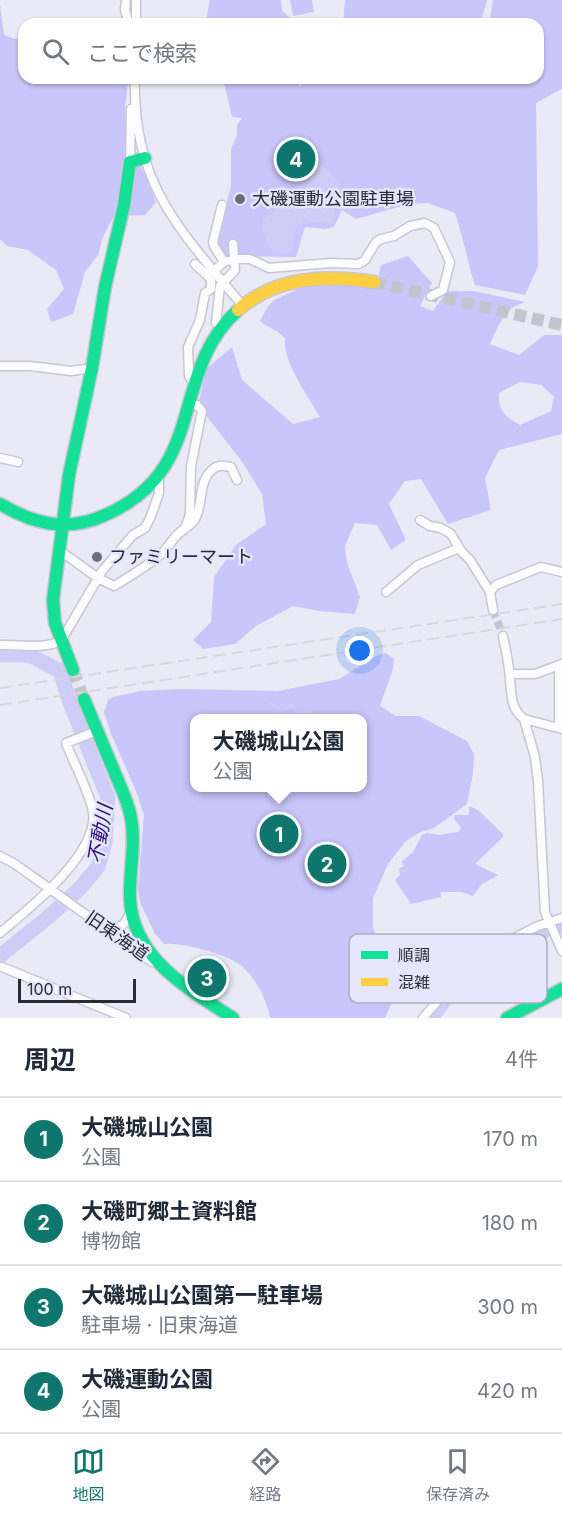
<!DOCTYPE html>
<html lang="ja">
<head>
<meta charset="utf-8">
<style>
  body { margin:0; font-family:Inter,"Noto Sans JP",sans-serif; background:#f6f6f7; color:#1f2937 }
  .scale { position:absolute; left:18px; bottom:15px; width:118px; box-sizing:border-box; padding-left:6px; border:3px solid #2b2b35; border-top:0; font-size:16px; line-height:21px; white-space:nowrap; color:#2b2b35; -webkit-text-stroke:4px #e5e5fb; paint-order:stroke }
  .you { position:absolute; left:360px; top:651px; width:21px; height:21px; margin:-15px; border:4px solid #fff; border-radius:50%; background:#1a73e8; box-shadow:0 0 0 9px #1a73e833 }
  .badge { display:grid; place-items:center; width:39px; height:39px; border-radius:50%; background:#0f766e; color:#fff; font-size:20px; font-weight:700 }
  .pin { position:absolute; translate:-50% -50%; border:3px solid #fff; box-shadow:0 2px 6px #0006 }
  .popup { position:absolute; left:190px; top:714px; width:177px; height:78px; box-sizing:border-box; display:grid; place-content:center; border-radius:12px; background:#fff; filter:drop-shadow(0 2px 4px #0005); font-size:20px; white-space:nowrap; color:#747a83 }
  .popup b { font-size:22px; color:#1f2937 }
  .popup::after { content:''; position:absolute; left:50%; top:100%; margin-left:-12px; border:12px solid transparent; border-top-color:#fff }
  .list { margin:0; padding:0; list-style:none }
  h2 { display:flex; justify-content:space-between; align-items:center; height:78px; margin:0; padding:0 24px; font-size:26px }
  h2 small { font-size:20px; font-weight:400; color:#747a83 }
  .list li { display:grid; grid-template-columns:39px 1fr auto; gap:18px; align-items:center; box-sizing:border-box; height:84px; padding:0 24px; border-top:2px solid #e0e1e3 }
  .list b { display:block; font-size:22px; white-space:nowrap }
  .list p { margin:0; font-size:20px; white-space:nowrap; color:#747a83 }
  .list em { font-size:20px; font-style:normal; color:#747a83 }
  .icon { flex:none; width:33px; height:33px; fill:none; stroke:currentColor; stroke-width:2; stroke-linecap:round; stroke-linejoin:round }
  .map { position:relative; flex:none; width:562px; height:1018px; overflow:hidden }
  .search { position:absolute; background:#fff; box-shadow:0 2px 4px #0004; left:18px; right:18px; top:18px; height:66px; display:flex; align-items:center; gap:15px; box-sizing:border-box; padding:0 21px; border-radius:18px; color:#747a83; font-size:22px }
  .sheet { height:414px; background:#fff }
  nav { display:flex; justify-content:space-around; align-items:center; box-sizing:border-box; height:84px; border-top:2px solid #e0e1e3; background:#fff; font-size:16px; color:#747a83 }
  nav a { display:grid; justify-items:center; gap:3px }
  nav .on { color:#0f766e }
  .map>svg:first-child { display:block }
  .green { fill:#c9c6fb; fill-rule:evenodd }
  .water { fill:#cecdf7 }
  .lines { fill:none; stroke-linecap:round; stroke-linejoin:round }
  .stream { stroke:#cecdf7; stroke-width:2 }
  .river { stroke:#cecdf7; stroke-width:15 }
  .street-tunnel { stroke:#c4c4cf; stroke-width:8; stroke-dasharray:8 4; stroke-linecap:butt }
  .secondary-tunnel { stroke:#c4c4cf; stroke-width:12; stroke-dasharray:12 6; stroke-linecap:butt }
  .street-casing { stroke:#c7c7d1; stroke-width:11 }
  .fast-casing { stroke:#c7c7d1; stroke-width:15 }
  .slow-casing { stroke:#c7c7d1; stroke-width:15 }
  .street { stroke:#fcfcfe; stroke-width:8 }
  .fast { stroke:#16e098; stroke-width:12 }
  .slow { stroke:#ffcf43; stroke-width:12 }
  .rail { stroke:#d8d8dc; stroke-width:2; stroke-dasharray:12 6; stroke-linecap:butt }
  .poi-dot { fill:#6e6e79; stroke:#e5e5fb; stroke-width:2 }
  .labels { text-anchor:middle; stroke-width:5; stroke-linejoin:round; paint-order:stroke }
  .poi-label { font-size:18px; fill:#2b2b35; stroke:#e5e5fb; text-anchor:start }
  .street-label { font-size:18px; fill:#2b2b35; stroke:#e5e5fb }
  .water-label { font-size:20px; font-style:italic; fill:#30117a; stroke:#e5e5fb }
  .key { fill:#e5e5fb; stroke:#adadc0; stroke-width:1.5 }
  .key-label { font-size:16px; fill:#2b2b35 }
</style>
</head>
<body>
<div class="map">
<svg width="562" height="1018" viewBox="0 0 562 1018">
  <rect width="100%" height="100%" fill="#eaeaf6"/>
  <!-- green -->
  <path class="green" d="M210 0H281L282 10 296 24H205Z
    M290 0H312L314 12 293 16Z
    M345 0H487L480 24H343Z
    M493 0H562V89L536 103 538 266 525 295 475 285C467 261 463 237 455 213L428 203 409 204 356 219 342 210 334 227 325 229 305 227 296 257 222 256 215 246 231 186V149L237 135V125L242 118 232 117 223 78H300L299 87 310 78H538V24H489Z
    M0 5 4 35 24 42V78H87L92 81 128 82 125 107 127 145 146 176 156 202 145 215 114 216 103 237 98 255 85 272 73 314 51 322 47 309 64 289 56 270 28 250 7 246 0 239Z
    M408 256 432 283 420 306 433 311 447 291H473L525 302 511 308 498 326 490 344 519 355 544 335H562V434L499 450 485 478 491 510 448 524 421 479 405 481 389 504 406 540 391 550 377 525 355 523 345 546 347 563 360 597 355 614 319 611 293 606 256 626 235 644 203 649 193 640 211 622 214 577 236 545 266 524 262 494 243 463 198 405 207 368 232 347 242 380 293 424 320 417C309 398 282 360 285 339 279 330 268 328 260 321L268 306 274 300 300 288 330 284 376 287 381 265ZM520 382 541 385 554 397 551 411 520 425C506 417 498 411 499 393Z
    M386 653 394 659C394 673 384 691 380 706L396 716H419L467 741 474 754 473 774 467 804 434 828 421 832 406 841 388 864 373 898V926L394 998 385 1018H270C267 1000 257 981 244 968 231 955 182 942 164 944L155 934 140 902 138 889 144 815 136 791 111 734 104 712 108 700 113 697 140 691 179 689 278 691 339 679 378 655ZM195 718H363V788H195Z
    M469 806 478 810 503 834V837L475 864 498 875 481 885 473 896 461 892H441V897L411 904 395 880 400 875 399 869 404 866 401 862 413 852 422 835 427 833 439 835 458 832 461 828 454 819 455 815H469Z"/>
  <!-- water -->
  <path class="water" d="M308 156 315 158 339 182 333 224 303 220V224L297 223 291 252 276 253 269 246 261 226 263 220 291 199 308 177Z"/>
  <g class="lines">
    <!-- stream -->
    <path class="stream" d="M269 702 280 710 293 705 296 712H310L315 718"/>
    <!-- river -->
    <path class="river" d="M0 655H29L60 671 69 700 108 798 105 842 98 867 80 888 52 914 0 956
      M431 1018 459 982 467 976 536 933 562 925"/>
    <!-- street-tunnel -->
    <path class="street-tunnel" d="M493 610 503 636"/>
    <!-- secondary-tunnel -->
    <path class="secondary-tunnel" d="M374 282 562 325
      M73 670 84 699"/>
    <!-- street casing -->
    <g class="street-casing">
      <path id="street" d="M126 0 125 10 129 24
        M136 24V0
        M135 78C132 184 180 230 242 305
        M130 162 131 109
        M222 205 213 242 214 246 224 262
        M195 264 211 279V289L205 293 200 320 188 347 189 376 195 385
        M214 271 225 261 240 259H250L269 268 331 263 359 264 365 260 376 242 381 239 394 236 410 226 425 223 434 228 450 262 443 290 431 296
        M216 323 220 286 235 270 233 244
        M0 366H30L71 371 92 368
        M0 458 18 462
        M159 476V493L151 516 145 528 133 535 102 571 98 578 114 586C129 577 146 567 160 555 167 549 171 541 178 534 183 529 191 526 195 519 204 504 197 482 213 469 219 464 224 466 231 467L237 480
        M420 520 430 526 441 528 451 534 461 551 470 560 490 592
        M185 528 190 514 191 466 202 411 197 405 190 403
        M386 592 418 565 459 548
        M493 610 490 592 496 585 541 567 562 572
        M503 636C505 647 508 659 509 670 512 688 508 707 524 719
        M0 645C21 644 41 650 61 641L98 578 59 550
        M510 674H535L562 664
        M559 728V665
        M562 729 524 719 535 757 538 781 545 912 562 951
        M0 856 15 864 152 962
        M109 931 124 924 131 912
        M0 933C29 909 99 853 93 812 91 796 73 761 66 743L97 731
        M2 967 126 1018
        M423 1018 462 972 516 937 538 926 562 918"/>
    </g>
    <!-- fast casing -->
    <g class="fast-casing">
      <path id="fast" d="M0 504C34 524 66 532 103 516 211 470 167 374 238 310
        M73 670 55 623 53 600 69 475 92 368 105 287 124 205 130 162 145 158
        M84 699C94 723 104 747 114 771 120 786 128 801 131 818 136 845 129 872 130 899 133 959 189 989 233 1018
        M507 1018 562 989"/>
    </g>
    <!-- slow casing -->
    <g class="slow-casing">
      <path id="slow" d="M238 310C276 276 325 275 374 282"/>
    </g>
    <!-- street -->
    <use href="#street" class="street"/>
    <!-- fast -->
    <use href="#fast" class="fast"/>
    <!-- slow -->
    <use href="#slow" class="slow"/>
    <!-- rail -->
    <path class="rail" d="M0 688 562 604
      M0 705 562 619"/>
  </g>
  <!-- markers -->
  <g class="poi-dot">
    <circle cx="240" cy="199" r="6"/>
    <circle cx="97" cy="557" r="6"/>
  </g>
  <g class="labels">
    <!-- poi labels -->
    <g class="poi-label">
      <text x="252" y="205">大磯運動公園駐車場</text>
      <text x="109" y="563">ファミリーマート</text>
    </g>
    <!-- street labels -->
    <g class="street-label">
      <text transform="translate(117 936) rotate(35)" y="6">旧東海道</text>
    </g>
    <!-- water labels -->
    <g class="water-label">
      <text transform="translate(100 834) rotate(-80)" y="7">不動川</text>
    </g>
  </g>
  <!-- legend -->
  <rect x="349" y="934" width="198" height="69" rx="9" class="key"/>
  <rect x="361" y="951" width="27" height="8" fill="#16e098"/>
  <rect x="361" y="978" width="27" height="8" fill="#ffcf43"/>
  <g class="key-label">
    <text x="398" y="961">順調</text>
    <text x="398" y="988">混雑</text>
  </g>
</svg>
<div class="scale">100 m</div>
<div class="you"></div>
<div class="pin badge" style="left:279px;top:834px">1</div>
<div class="popup"><b>大磯城山公園</b>公園</div>
<div class="pin badge" style="left:327px;top:864px">2</div>
<div class="pin badge" style="left:207px;top:978px">3</div>
<div class="pin badge" style="left:296px;top:159px">4</div>
<div class="search"><svg class="icon" aria-label="search" viewBox="0 0 24 24"><circle cx="10" cy="10" r="6"/><path d="M15 15l6 6"/></svg>ここで検索</div>
</div>
<section class="sheet">
<h2>周辺<small>4件</small></h2>
<ul class="list">
<li><span class="badge">1</span><div><b>大磯城山公園</b><p>公園</p></div><em>170 m</em></li>
<li><span class="badge">2</span><div><b>大磯町郷土資料館</b><p>博物館</p></div><em>180 m</em></li>
<li><span class="badge">3</span><div><b>大磯城山公園第一駐車場</b><p>駐車場 · 旧東海道</p></div><em>300 m</em></li>
<li><span class="badge">4</span><div><b>大磯運動公園</b><p>公園</p></div><em>420 m</em></li>
</ul>
</section>
<nav>
<a class="on"><svg class="icon" aria-label="map" viewBox="0 0 24 24"><path d="M3 6l6-2 6 2 6-2v14l-6 2-6-2-6 2zM9 4v14M15 6v14"/></svg>地図</a>
<a><svg class="icon" aria-label="directions" viewBox="0 0 24 24"><path d="M12 3l9 9-9 9-9-9zM9 14v-3h6M13 9l2 2-2 2"/></svg>経路</a>
<a><svg class="icon" aria-label="saved" viewBox="0 0 24 24"><path d="M7 4h10v16l-5-4-5 4z"/></svg>保存済み</a>
</nav>
</body>
</html>
